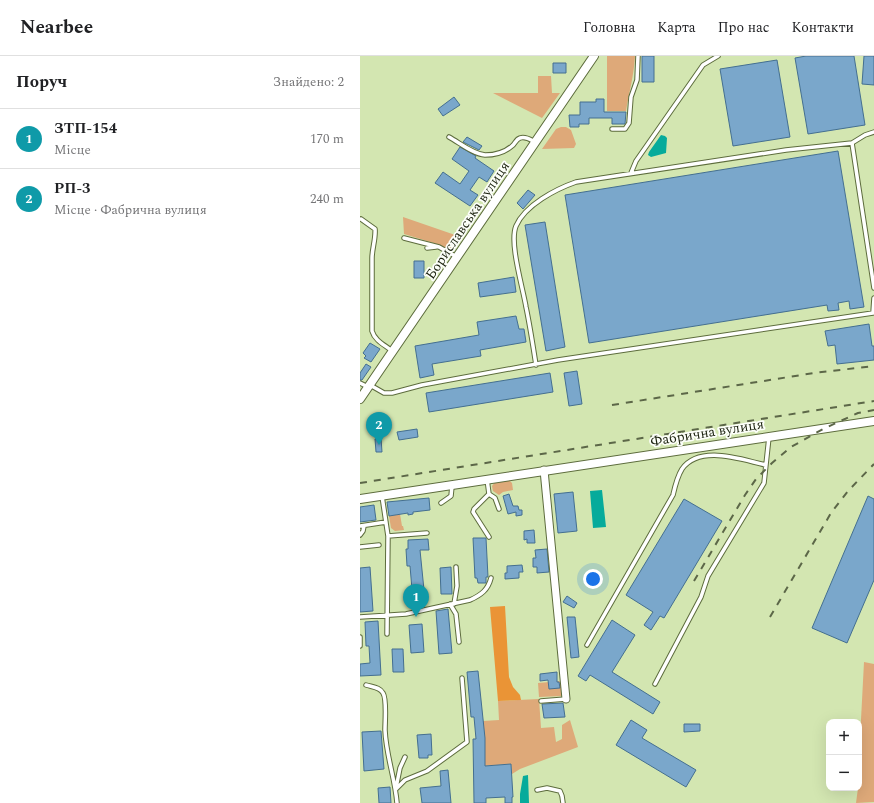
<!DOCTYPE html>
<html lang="uk">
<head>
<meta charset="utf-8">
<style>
  body { margin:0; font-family:Spectral,serif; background:#f2f2f2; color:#202124 }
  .controls { position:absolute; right:12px; bottom:12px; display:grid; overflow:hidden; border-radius:8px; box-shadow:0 4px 16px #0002 }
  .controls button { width:36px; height:36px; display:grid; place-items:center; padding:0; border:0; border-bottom:1px solid #e0e0e0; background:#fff; color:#202124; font:20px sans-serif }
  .you { position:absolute; left:233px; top:523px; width:14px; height:14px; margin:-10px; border:3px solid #fff; border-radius:50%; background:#1a73e8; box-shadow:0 0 0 6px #1a73e833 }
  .badge { display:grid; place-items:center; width:26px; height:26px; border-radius:50%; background:#0b8043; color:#fff; font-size:13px; font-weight:700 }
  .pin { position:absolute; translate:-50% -33px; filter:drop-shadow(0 1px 2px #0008) }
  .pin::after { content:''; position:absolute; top:21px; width:14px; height:12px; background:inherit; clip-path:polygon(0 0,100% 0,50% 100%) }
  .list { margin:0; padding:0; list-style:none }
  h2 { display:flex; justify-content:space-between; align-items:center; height:52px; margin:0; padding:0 16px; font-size:17px }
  h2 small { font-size:13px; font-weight:400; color:#757577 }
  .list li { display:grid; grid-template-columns:26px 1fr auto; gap:12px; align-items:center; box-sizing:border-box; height:60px; padding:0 16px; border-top:1px solid #e0e0e0 }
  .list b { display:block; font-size:15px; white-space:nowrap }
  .list p { margin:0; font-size:13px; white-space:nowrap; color:#757577 }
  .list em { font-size:13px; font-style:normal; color:#757577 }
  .map { position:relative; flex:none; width:514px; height:747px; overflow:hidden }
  header { display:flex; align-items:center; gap:24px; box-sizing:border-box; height:56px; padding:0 20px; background:#fff; border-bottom:1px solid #e0e0e0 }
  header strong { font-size:19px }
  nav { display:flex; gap:22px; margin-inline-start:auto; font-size:14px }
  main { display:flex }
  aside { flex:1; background:#fff }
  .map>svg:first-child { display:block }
  .green { fill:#dea979 }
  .forest { fill:#ea9436 }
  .water { fill:#06ab9b }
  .building { fill:#7aa7cb; stroke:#446f90 }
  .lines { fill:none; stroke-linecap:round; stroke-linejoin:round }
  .service-casing { stroke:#5d6c3d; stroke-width:5.5 }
  .minor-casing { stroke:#5d6c3d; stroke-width:9 }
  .tertiary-casing { stroke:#5d6c3d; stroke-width:10 }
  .service { stroke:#fff; stroke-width:3.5 }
  .minor { stroke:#fff; stroke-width:7 }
  .tertiary { stroke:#fff; stroke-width:8 }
  .rail { stroke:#5c6748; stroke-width:2; stroke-dasharray:7 7; stroke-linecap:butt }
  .labels { text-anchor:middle; stroke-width:3.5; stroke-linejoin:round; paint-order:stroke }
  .street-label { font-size:14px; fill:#1b220e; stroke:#fdfffa }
</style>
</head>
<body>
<header>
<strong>Nearbee</strong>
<nav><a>Головна</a><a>Карта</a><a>Про нас</a><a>Контакти</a></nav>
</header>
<main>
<aside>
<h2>Поруч<small>Знайдено: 2</small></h2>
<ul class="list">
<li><span class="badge" style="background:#0f9aa8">1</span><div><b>ЗТП-154</b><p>Місце</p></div><em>170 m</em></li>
<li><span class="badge" style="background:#0f9aa8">2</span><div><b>РП-3</b><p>Місце · Фабрична вулиця</p></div><em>240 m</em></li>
</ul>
</aside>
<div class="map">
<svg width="514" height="747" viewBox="0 0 514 747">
  <rect width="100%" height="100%" fill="#d3e6b1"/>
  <!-- green -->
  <path class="green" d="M247 0H275C274 19 269 37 266 55H247Z
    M178 20H191L192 37H200L182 62 133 37H178Z
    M201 71H206L211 74 216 88 214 92 182 93 196 73Z
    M43 161 101 181 92 195 80 189 44 178Z
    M149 424 152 427 153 434 143 436 139 439 133 435 132 430 135 426Z
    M40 458 42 470H43L44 474 35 475 31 472 29 460Z
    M504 606 514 608V746L496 747 498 732H499V702Z
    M201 625 203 640 179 641 178 627Z
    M179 643 181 672 194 671 196 686 202 683V669L210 664 218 691 160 713 152 718 151 708 125 710 123 665 139 664 138 645Z"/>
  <!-- forest -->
  <path class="forest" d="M145 550 149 621 153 631 160 639 161 644 138 645 130 551Z"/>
  <!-- water -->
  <path class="water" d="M301 79 305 80 307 82 306 97 291 101 288 99 289 96Z
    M242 434 246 471 233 472 230 435Z
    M168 719 169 747H160V738L163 720Z"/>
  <!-- building -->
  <path class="building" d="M282 0H294V26H282Z
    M446 0H494L505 69 448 78 435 2Z
    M504 0H514V29L502 28Z
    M417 4 430 81 373 90 360 13Z
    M193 7H206V17H193Z
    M94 41 100 49 83 60 78 53Z
    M236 43H244V56H266L265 68H252V62H229V68H219V71H210L209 59H220V46H236Z
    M107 81 122 90 119 94 103 86Z
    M100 91 116 100 115 102 134 115 127 126 119 121 110 134 118 139 110 150 75 127 83 116 100 128 109 115 92 103Z
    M478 95 504 251 490 253 489 245 478 247 479 254 468 255 467 249 229 287 205 139Z
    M168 134 175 139 163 153 157 147Z
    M185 166 205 291 186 295 165 169Z
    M54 205H64V222H54Z
    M154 221 156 236 120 241 118 227Z
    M156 260 159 273H164L166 286 120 294 121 300 72 308 74 319 60 322 55 290 119 279 117 266Z
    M509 268 512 290H514V304L477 308 475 289 468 290 465 275Z
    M10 287 20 293 11 306 4 302 6 300 3 297Z
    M6 308 11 311 2 324H0V317Z
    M217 315 222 348 209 350 204 317Z
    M190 317 193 336 69 356 66 337Z
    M57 373 58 381 39 384 37 376Z
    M21 382 22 396H16L15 383Z
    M213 436 217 475 198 477 194 438Z
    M149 438 153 450H158L159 454H162V459L156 460V456L148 458 143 440Z
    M508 440 514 443V524L487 587 452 572Z
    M69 442 70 454 53 456V458L48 459V457L29 460 27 446Z
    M324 443 362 465 304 562 300 560 291 574 284 569 293 556 266 539Z
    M14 449 16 464 0 466V451Z
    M174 474 175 487H167V483L164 484V475Z
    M113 482H126L128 521H126V527H118L117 522H115Z
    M68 483 69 494H60L65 544 53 545 50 510H47L46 493H48V484Z
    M187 493 189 516 177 517V511H173V502H176L175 494Z
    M162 509 163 516H159V522L145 523V517H147V510Z
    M10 511 13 555 0 556V512Z
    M91 511 92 538H81L80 512Z
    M207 540 217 547 214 552 203 546Z
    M88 553 92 597 79 598 76 555Z
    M207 561H215L219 601 211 602Z
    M252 564 275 579 252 616 300 646 293 658 230 619 226 625 218 620Z
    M18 565 21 619 0 620V608L10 607 9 590H6L5 566Z
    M62 568 64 596 51 597 49 569Z
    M32 593H43L44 616H33Z
    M118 615 125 682V710L151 708 153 741H152V747H145V741L126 742V747H114L113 683H116L114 661H111L107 616Z
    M197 616V626H199L200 632 189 633 188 624 180 625V618Z
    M203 647 205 661 184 662 182 648Z
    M271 664 287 674 282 682 336 714 326 731 256 689Z
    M324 668H340V675L324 676Z
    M21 675 24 713 4 715 2 676Z
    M71 678 72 699H68V702H59L57 679Z
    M88 714 91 747H62L60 732 81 730 80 715Z
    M30 731 31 747H19L18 732Z"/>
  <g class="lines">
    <!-- service casing -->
    <g class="service-casing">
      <path id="service" d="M252 73H265L269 67 271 41 277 24 278 0
        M89 81C100 87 113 98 125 99 134 99 145 96 152 90 155 88 156 83 160 82 166 80 171 84 175 86
        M492 87 505 79 514 76
        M271 117 276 105 343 9 358 0
        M1 163 15 173C16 182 12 193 12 202V275C15 285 25 289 32 295
        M44 182 79 191 97 201
        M67 192 76 191
        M176 309C173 290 170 270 166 251 163 232 149 187 156 170 165 149 196 133 216 126L426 94 492 87 514 232
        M0 327 8 331
        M10 329 24 337H32L62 329 198 304 513 257 514 242
        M127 423 129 438 114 453 113 456 129 481
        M129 438 135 442 139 453
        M22 440 28 480 27 578
        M81 447 91 440 92 430
        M0 470 26 466
        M0 479 3 475 4 470
        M28 480 67 477
        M0 491 19 489
        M90 548 96 558 99 586
        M94 548 97 530 96 511
        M0 561 46 558 110 544C121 539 128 534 131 522
        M0 581V590
        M227 589 313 439C315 430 317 421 322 413 340 388 382 404 406 409
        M295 628 341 541 348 520 404 427 409 381
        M6 629C12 631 20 631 23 637 27 643 25 665 25 674 26 699 35 722 37 747
        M181 645 206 643
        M36 732 40 712 45 701
        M36 733 45 724 67 715 107 686 102 622
        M177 734 187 732 200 735 202 740 203 747"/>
    </g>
    <!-- minor casing -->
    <g class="minor-casing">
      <path id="minor" d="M184 414 206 643"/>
    </g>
    <!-- tertiary casing -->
    <g class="tertiary-casing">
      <path id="tertiary" d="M0 343 234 0
        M0 443 514 365"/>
    </g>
    <!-- service -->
    <use href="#service" class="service"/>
    <!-- minor -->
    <use href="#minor" class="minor"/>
    <!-- tertiary -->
    <use href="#tertiary" class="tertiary"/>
    <!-- rail -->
    <path class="rail" d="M252 349 454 317 514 310
      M0 427 514 345
      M334 525 385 439 396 423 412 407 431 391 463 373 498 357 514 354
      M410 561 471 457 488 435 514 408"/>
  </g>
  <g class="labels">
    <!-- street labels -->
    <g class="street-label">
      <text transform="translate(107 164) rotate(-56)" y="5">Бориславська вулиця</text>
      <text transform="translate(347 376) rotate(-9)" y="5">Фабрична вулиця</text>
    </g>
  </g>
</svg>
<div class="controls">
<button>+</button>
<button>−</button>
</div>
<div class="you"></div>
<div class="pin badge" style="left:56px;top:561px;background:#0f9aa8">1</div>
<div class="pin badge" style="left:19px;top:389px;background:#0f9aa8">2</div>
</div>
</main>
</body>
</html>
